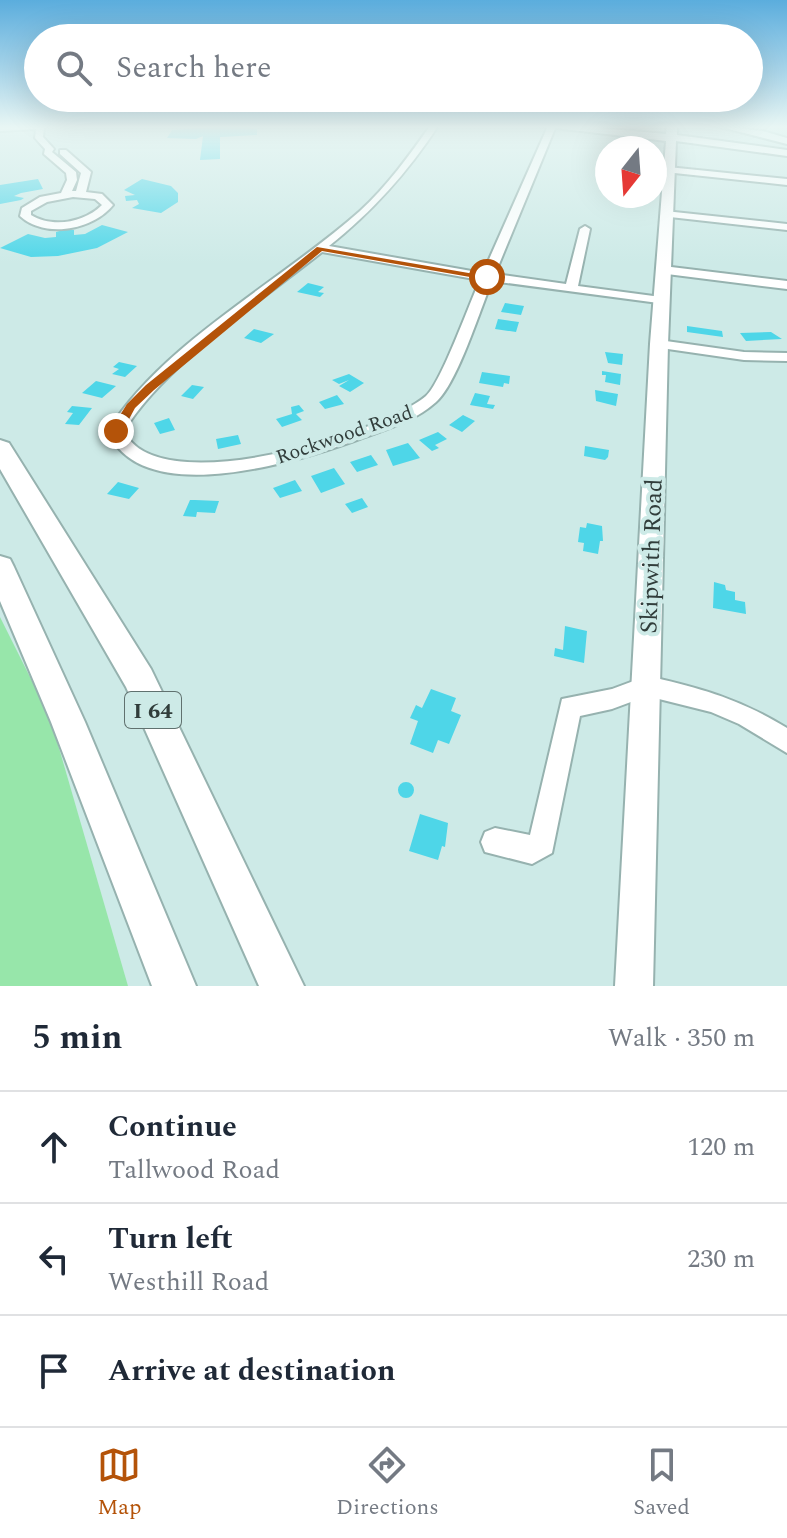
<!DOCTYPE html>
<html lang="en">
<head>
<meta charset="utf-8">
<style>
  body { margin:0; font-family:Spectral,serif; background:#f2f2f3; color:#1f2937 }
  .compass { position:absolute; left:595px; top:136px; width:72px; height:72px; border-radius:50%; background:#fff; box-shadow:0 8px 32px #0002; rotate:197deg }
  .stop { position:absolute; width:24px; height:24px; margin:-18px; border:6px solid #b45309; border-radius:50%; background:#fff }
  .stop.end { background:#b45309; border-color:#fff; box-shadow:0 2px 8px #0008 }
  .list { margin:0; padding:0; list-style:none }
  h2 { display:flex; justify-content:space-between; align-items:center; height:104px; margin:0; padding:0 32px; font-size:34px }
  h2 small { font-size:26px; font-weight:400; color:#747a83 }
  .list li { display:grid; grid-template-columns:52px 1fr auto; gap:24px; align-items:center; box-sizing:border-box; height:112px; padding:0 32px; border-top:2px solid #e0e1e3 }
  .list b { display:block; font-size:30px; white-space:nowrap }
  .list p { margin:0; font-size:26px; white-space:nowrap; color:#747a83 }
  .list em { font-size:26px; font-style:normal; color:#747a83 }
  .icon { flex:none; width:44px; height:44px; fill:none; stroke:currentColor; stroke-width:2; stroke-linecap:round; stroke-linejoin:round }
  .map { position:relative; flex:none; width:787px; height:986px; overflow:hidden }
  .search { position:absolute; background:#fff; box-shadow:0 8px 32px #0002; left:24px; right:24px; top:24px; height:88px; display:flex; align-items:center; gap:20px; box-sizing:border-box; padding:0 28px; border-radius:44px; color:#747a83; font-size:30px }
  .sheet { height:440px; background:#fff }
  nav { display:flex; justify-content:space-around; align-items:center; box-sizing:border-box; height:112px; border-top:2px solid #e0e1e3; background:#fff; font-size:22px; color:#747a83 }
  nav a { display:grid; justify-items:center; gap:4px }
  nav .on { color:#b45309 }
  .map>svg:first-child { display:block }
  .green { fill:#97e6aa }
  .building { fill:#4ed6e8 }
  .lines { fill:none; stroke-linecap:round; stroke-linejoin:round }
  .minor-casing { stroke:#96b2af; stroke-width:4 }
  .major-casing { stroke:#96b2af; stroke-width:4 }
  .highway-casing { stroke:#96b2af; stroke-width:4 }
  .minor { fill:#fff; fill-rule:evenodd }
  .major { fill:#fff; fill-rule:evenodd }
  .highway { fill:#fff; fill-rule:evenodd }
  .route { fill:#b45309 }
  .labels { text-anchor:middle; stroke-width:8; stroke-linejoin:round; paint-order:stroke }
  .far-street-label { font-size:20px; fill:#313d3b; stroke:#cdeae7 }
  .shield { fill:#cdeae7; stroke:#60716f; stroke-width:2 }
  .shield-label { font-size:22px; font-weight:bold; fill:#313d3b }
  .street-label { font-size:24px; fill:#313d3b; stroke:#cdeae7 }
</style>
</head>
<body>
<div class="map">
<svg width="787" height="986" viewBox="0 0 787 986">
  <rect width="100%" height="100%" fill="#cdeae7"/>
  <!-- green -->
  <path class="green" d="M0 617 50 717 128 986H0Z"/>
  <!-- building -->
  <path class="building" d="M233 126H251L250 129H257V135L220 137V159L200 160 203 136 196 139 167 138 172 130Z
    M38 179 43 189 21 193 14 196 24 198 21 200 0 204V185Z
    M142 179 171 186 178 193V202L161 213 132 208 139 204 137 200 126 201 125 196 135 195 124 190Z
    M102 225 128 232 97 248 58 256 31 257 0 248 28 234 45 238 56 237V232L63 230H74V235L85 234Z
    M308 283 324 287 318 292 324 293 320 297 297 292Z
    M505 303 524 306 521 315 501 312Z
    M498 319 519 322 516 332 495 329Z
    M687 326 722 331 723 337 687 332Z
    M254 329 274 334 261 343 244 338Z
    M771 332 782 339 746 341 740 333Z
    M605 352 623 354 622 365 608 363Z
    M119 362 137 366 125 377 112 374 119 369 113 367Z
    M602 371 621 374 620 385 605 382 606 375H602Z
    M482 372 510 376 509 384 504 383 503 387 479 383Z
    M349 374 364 383 350 392 339 386 349 380 339 384 332 380Z
    M96 381 116 386 102 398 82 393Z
    M192 385 204 387 193 399 181 396Z
    M595 390 618 394 616 406 596 401Z
    M475 393 490 396 487 404 495 405 493 409 470 405Z
    M337 395 344 404 325 409 319 402Z
    M299 405 304 411 296 414 302 420 282 427 276 419 292 414 291 407Z
    M72 406 92 408 79 425 65 424 73 413 67 412Z
    M463 415 475 421 462 432 449 425Z
    M169 418 175 430 160 434 154 423Z
    M438 432 447 439 435 445 439 448 432 451 419 440Z
    M238 435 241 444 218 449 216 439Z
    M408 443 420 458 393 466 386 450Z
    M585 446 609 450 608 457 605 460 584 456Z
    M371 455 378 465 357 472 350 462Z
    M334 468 345 484 321 493 311 476Z
    M295 480 302 491 280 498 273 488Z
    M118 482 139 488 129 499 107 494Z
    M362 498 368 507 352 513 345 504Z
    M190 500H195L219 501 215 513 197 512 196 517 183 516Z
    M587 523 602 526 603 541H600L598 554 583 551 584 543 578 542 580 527 586 528Z
    M714 582 725 585 726 590 735 592V600L745 602 746 614 713 608Z
    M565 626 587 631 584 663 554 656 555 648 563 650Z
    M431 689 456 698 451 711 461 715 449 744 438 740 433 753 410 744 418 721 410 718 416 705 422 708Z
    M398 790a8 8 0 1 1 16 0a8 8 0 1 1-16 0Z
    M420 814 448 823 445 847 442 846 438 860 409 851Z"/>
  <g class="lines">
    <!-- minor casing -->
    <g class="minor-casing">
      <path id="minor" d="M48 126 44 128 43 137 54 149 52 152 76 172 77 180 72 191H76L81 173 60 154V150H66L91 172 86 192 102 194 113 205C93 230 45 239 20 216L22 208 40 197 61 193 67 180 66 173 44 154 45 149 35 138 36 129 0 131V127ZM73 197 95 199 102 205C84 223 52 228 31 215V211L47 202Z
        M430 126H438C407 173 373 211 329 246L483 273 548 126H556L495 274 566 284 580 229 585 226 590 229 578 286 661 297 667 301 666 304 492 281C480 310 457 384 436 402 414 422 381 431 354 441 295 462 141 510 108 431 162 343 283 280 360 211 387 186 409 156 430 126ZM322 252 480 280C470 302 441 383 426 396 381 434 157 503 124 431 162 367 263 299 322 252Z
        M717 126 763 131 787 138V144Z
        M668 167 787 179V185L665 172 663 170Z
        M665 211 787 224V230L661 216V212Z
        M663 266 787 281V289L659 273 657 270Z
        M659 340 744 352 787 353V361L744 360 654 347V341Z
        M647 676C700 688 740 699 787 728V753L739 724 711 712 647 696 612 709 580 716 552 853 532 864 485 852 481 842 485 832 495 828 530 835 562 699 612 689Z"/>
    </g>
    <!-- major casing -->
    <g class="major-casing">
      <path id="major" d="M538 126H578L666 134 667 126H677V135L787 150V156L676 141 668 344 653 986H615L650 344 666 141Z"/>
    </g>
    <!-- highway casing -->
    <g class="highway-casing">
      <path id="highway" d="M0 440 9 443 151 669 304 986H259L126 687 0 469Z
        M0 556 10 559 14 567 85 722 196 986H152L51 722 0 601Z"/>
    </g>
    <!-- minor -->
    <use href="#minor" class="minor"/>
    <!-- major -->
    <use href="#major" class="major"/>
    <!-- highway -->
    <use href="#highway" class="highway"/>
  </g>
  <!-- sky -->
  <linearGradient id="sky" x2="0" y2="1"><stop stop-color="#5baddd"/><stop offset="0.48" stop-color="#e8f6f4"/><stop offset="1" stop-color="#e8f6f4" stop-opacity="0"/></linearGradient>
  <rect width="787" height="264" fill="url(#sky)"/>
  <!-- route -->
  <path class="route" d="M317 247 492 277 487 280 322 251 154 390 135 408 121 434H112L110 431 127 404 146 385Z"/>
  <g class="labels">
    <!-- far-street labels -->
    <g class="far-street-label">
      <text transform="translate(344 434) rotate(-19)" y="7">Rockwood Road</text>
    </g>
    <!-- shield labels -->
    <rect class="shield" x="125" y="692" width="56" height="36" rx="6"/>
    <g class="shield-label">
      <text x="153" y="718">I 64</text>
    </g>
    <!-- street labels -->
    <g class="street-label">
      <text transform="translate(651 556) rotate(-88)" y="8">Skipwith Road</text>
    </g>
  </g>
</svg>
<svg class="compass" viewBox="-18 -18 36 36"><path d="M0-13l5 13h-10z" fill="#e53935"/><path d="M0 13l5-13h-10z" fill="#747a83"/></svg>
<div class="stop" style="left:487px;top:277px"></div>
<div class="stop end" style="left:116px;top:431px"></div>
<div class="search"><svg class="icon" aria-label="search" viewBox="0 0 24 24"><circle cx="10" cy="10" r="6"/><path d="M15 15l6 6"/></svg>Search here</div>
</div>
<section class="sheet">
<h2>5 min<small>Walk · 350 m</small></h2>
<ul class="list">
<li><svg class="icon" aria-label="ahead" viewBox="0 0 24 24"><path d="M12 20V5M6 11l6-6 6 6"/></svg><div><b>Continue</b><p>Tallwood Road</p></div><em>120 m</em></li>
<li><svg class="icon" aria-label="left" viewBox="0 0 24 24"><path d="M17 20v-9H6M10 6l-5 5 5 5"/></svg><div><b>Turn left</b><p>Westhill Road</p></div><em>230 m</em></li>
<li><svg class="icon" aria-label="arrive" viewBox="0 0 24 24"><path d="M6 21V4h12l-3 4 3 4H6"/></svg><div><b>Arrive at destination</b></div></li>
</ul>
</section>
<nav>
<a class="on"><svg class="icon" aria-label="map" viewBox="0 0 24 24"><path d="M3 6l6-2 6 2 6-2v14l-6 2-6-2-6 2zM9 4v14M15 6v14"/></svg>Map</a>
<a><svg class="icon" aria-label="directions" viewBox="0 0 24 24"><path d="M12 3l9 9-9 9-9-9zM9 14v-3h6M13 9l2 2-2 2"/></svg>Directions</a>
<a><svg class="icon" aria-label="saved" viewBox="0 0 24 24"><path d="M7 4h10v16l-5-4-5 4z"/></svg>Saved</a>
</nav>
</body>
</html>
